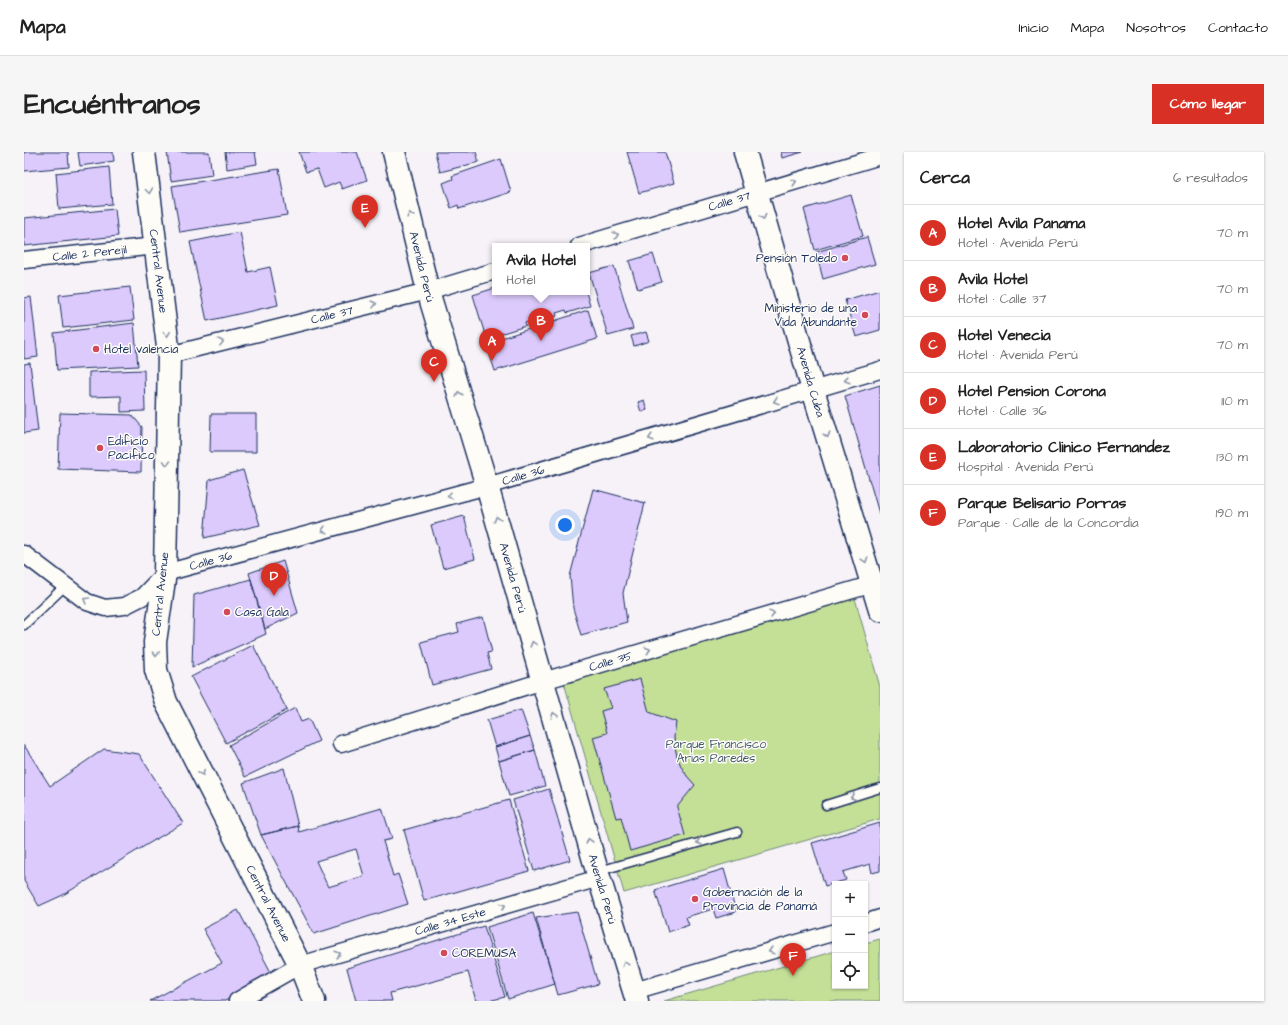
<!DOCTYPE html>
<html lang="es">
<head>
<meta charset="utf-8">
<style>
  body { margin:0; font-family:"Architects Daughter",sans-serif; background:#f6f6f6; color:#222 }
  .controls { position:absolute; right:12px; bottom:12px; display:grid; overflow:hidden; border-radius:0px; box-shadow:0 1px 3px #0004 }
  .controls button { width:36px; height:36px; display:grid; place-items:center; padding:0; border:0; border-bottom:1px solid #e0e0e0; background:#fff; color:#222; font:20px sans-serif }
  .you { position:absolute; left:541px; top:373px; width:14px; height:14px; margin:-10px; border:3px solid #fff; border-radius:50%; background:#1a73e8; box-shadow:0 0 0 6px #1a73e833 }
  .badge { display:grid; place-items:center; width:26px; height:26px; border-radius:50%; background:#d93025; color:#fff; font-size:13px; font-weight:700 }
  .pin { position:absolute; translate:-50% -33px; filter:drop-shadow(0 1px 2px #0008) }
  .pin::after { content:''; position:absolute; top:21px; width:14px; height:12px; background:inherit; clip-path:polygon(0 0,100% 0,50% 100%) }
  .popup { position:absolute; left:468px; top:91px; width:98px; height:52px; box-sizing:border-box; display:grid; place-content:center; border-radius:0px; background:#fff; filter:drop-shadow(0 1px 3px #0005); font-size:13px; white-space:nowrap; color:#767676 }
  .popup b { font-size:15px; color:#222 }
  .popup::after { content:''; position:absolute; left:50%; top:100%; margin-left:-8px; border:8px solid transparent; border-top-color:#fff }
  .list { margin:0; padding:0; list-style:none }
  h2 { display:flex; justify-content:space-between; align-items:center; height:52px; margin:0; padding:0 16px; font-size:17px }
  h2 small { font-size:13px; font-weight:400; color:#767676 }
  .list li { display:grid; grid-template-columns:26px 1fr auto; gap:12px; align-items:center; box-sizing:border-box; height:56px; padding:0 16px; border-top:1px solid #e0e0e0 }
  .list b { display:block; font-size:15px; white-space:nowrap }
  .list p { margin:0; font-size:13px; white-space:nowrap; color:#767676 }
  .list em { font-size:13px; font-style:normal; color:#767676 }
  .icon { flex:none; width:22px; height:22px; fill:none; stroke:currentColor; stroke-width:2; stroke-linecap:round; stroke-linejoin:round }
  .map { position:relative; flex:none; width:856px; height:849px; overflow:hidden; border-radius:0px }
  header { display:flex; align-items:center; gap:24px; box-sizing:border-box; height:56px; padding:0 20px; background:#fff; border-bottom:1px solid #e0e0e0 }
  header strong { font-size:19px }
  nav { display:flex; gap:22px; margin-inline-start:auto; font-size:14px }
  .intro { display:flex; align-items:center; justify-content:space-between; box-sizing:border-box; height:96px; padding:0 24px }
  h1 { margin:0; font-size:28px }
  .button { padding:10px 18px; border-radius:0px; background:#d93025; color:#fff; font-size:14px; font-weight:700 }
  main { display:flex; gap:24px; padding:0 24px }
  aside { flex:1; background:#fff; border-radius:0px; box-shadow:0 1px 3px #0004 }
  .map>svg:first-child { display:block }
  .green { fill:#c4e097; stroke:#70887a }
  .building { fill:#dccafc; stroke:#1b2f5e; fill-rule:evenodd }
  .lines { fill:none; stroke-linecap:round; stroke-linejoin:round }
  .lane-casing { stroke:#1b2f5e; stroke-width:11 }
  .street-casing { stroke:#1b2f5e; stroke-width:19 }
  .secondary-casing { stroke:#1b2f5e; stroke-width:25 }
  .lane { stroke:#fdfcf7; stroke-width:8 }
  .street { stroke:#fdfcf7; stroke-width:16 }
  .secondary { stroke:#fdfcf7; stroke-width:22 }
  .oneway { stroke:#8c96aa }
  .poi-dot { fill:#d1495b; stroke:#fdfcf7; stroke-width:1.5 }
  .labels { text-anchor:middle; stroke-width:3; stroke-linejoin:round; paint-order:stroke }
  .street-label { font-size:12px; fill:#1b2f5e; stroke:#fdfcf7 }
  .poi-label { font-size:12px; fill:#1b2f5e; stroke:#fdfcf7; text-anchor:start }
  .park-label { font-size:12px; fill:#455b6c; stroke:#fdfcf7 }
</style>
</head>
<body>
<header>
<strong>Mapa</strong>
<nav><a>Inicio</a><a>Mapa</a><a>Nosotros</a><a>Contacto</a></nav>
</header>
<div class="intro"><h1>Encuéntranos</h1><a class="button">Cómo llegar</a></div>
<main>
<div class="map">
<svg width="856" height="849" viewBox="0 0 856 849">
  <rect width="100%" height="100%" fill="#f6f2f8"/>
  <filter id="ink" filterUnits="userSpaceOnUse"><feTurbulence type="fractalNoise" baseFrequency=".025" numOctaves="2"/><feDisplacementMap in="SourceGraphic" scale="8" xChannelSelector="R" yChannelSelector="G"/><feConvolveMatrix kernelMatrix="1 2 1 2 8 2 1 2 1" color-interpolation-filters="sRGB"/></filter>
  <g filter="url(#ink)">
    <!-- green -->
    <path class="green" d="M830 443 856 535V667L600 741 539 527Z
      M856 787V849H640L811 799V834H841V791Z"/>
    <!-- building -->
    <path class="building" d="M0 0H44L45 15 0 19Z
      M54 0H89L90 9 56 14Z
      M143 0H185L188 23 147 29Z
      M201 0H231L233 12 203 17Z
      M275 0H333L343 28 318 37 315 30 300 36 293 17 282 20Z
      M411 0H452L455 10 416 20Z
      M603 0H641L650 31 615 41Z
      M757 0H779L758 6Z
      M477 7 487 40 435 57 434 53 427 56 419 31 429 27 428 24Z
      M85 15 88 52 35 57 32 21Z
      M255 17 263 63 156 80 148 34Z
      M827 43 839 84 791 98 780 57Z
      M91 57 94 84 0 94V66Z
      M216 80 224 120 246 115 254 153 183 169 166 90Z
      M843 85 851 112 799 127 792 100Z
      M629 102 638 130 614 137 605 109Z
      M590 114 609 177 584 184 565 121Z
      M106 135 110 168 39 176 35 143Z
      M471 136V140H562L566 154 543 161 542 158 532 161 533 164 512 171 511 167 501 171 502 174 462 186 449 143Z
      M856 138V178L832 185 821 148Z
      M7 145 14 205 0 207V146Z
      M564 158 573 187 471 219 462 191Z
      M110 171 114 214 33 218 30 181Z
      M622 180 625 189 610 194 607 184Z
      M6 211 14 279 0 281V212Z
      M120 218 121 259 97 260V244L65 245V220Z
      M856 233V365L821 244Z
      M620 248 623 258 617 260 614 250Z
      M36 261 108 263 118 275 117 320 34 317Z
      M187 262H232V300H186Z
      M219 318 236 373 180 386 185 328Z
      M569 337 621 351 599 441 603 470 557 483 549 456 546 424Z
      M440 364 451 407 419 416 407 373Z
      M259 409 274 461 241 477 225 421Z
      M227 427 242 482 168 515 170 443Z
      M459 465 468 500 463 501 467 517 408 533 397 490 435 480 433 472Z
      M229 493 263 558 202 591 167 525Z
      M616 527 625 560 652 570 650 585 651 595 653 604 657 614 663 624 671 633 653 655 661 683 606 699 597 665 592 666 569 585 583 581 577 559 587 556 580 537Z
      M271 556 277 570 285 567 295 589 221 625 205 593Z
      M497 558 506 584 471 595 463 568Z
      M506 584 511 598 475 609 471 595Z
      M0 593 26 634 80 597 115 602 159 671 39 743 15 754 0 729Z
      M511 598 521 634 485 644 475 609Z
      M260 616 274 674 237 683 219 631Z
      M525 637 546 708 510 719 489 648Z
      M485 648 505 719 400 749 380 678Z
      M358 656 368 687 359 689 369 724 374 722 384 752 290 782 237 683 274 674 275 680ZM332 697 340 724 304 735 292 709Z
      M856 671V719L848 721 846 712 819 720 822 728 801 734 788 691Z
      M700 717 712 760 692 766 689 757 662 765 665 773 644 780 631 738Z
      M214 758 249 824 201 849H126L198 811 179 777Z
      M553 760 574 832 534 843 512 766Z
      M509 761 531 832 484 847 463 775Z
      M460 774 481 845 464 849H452L444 820 366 841 368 849H332L323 816Z"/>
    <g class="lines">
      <!-- lane casing -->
      <g class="lane-casing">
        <path id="lane" d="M0 473 42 433
          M802 653 856 636
          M575 719 713 680"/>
      </g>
      <!-- street casing -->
      <g class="street-casing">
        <g id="street">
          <path id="s1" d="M555 94 856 4"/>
          <path id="s2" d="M0 108 132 94"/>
          <path id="s3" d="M145 203 404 139 471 119"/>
          <path id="s4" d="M0 402 63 450 81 456 100 454 118 445 141 421 463 334 856 218"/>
          <path id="s5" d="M317 592 519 529 856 430"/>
          <path d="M841 771 856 766"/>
          <path d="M610 839 811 780"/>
          <path id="s6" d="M213 849 276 813 575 726"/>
        </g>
      </g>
      <!-- secondary casing -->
      <g class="secondary-casing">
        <g id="secondary">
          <path id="s7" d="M120 0 145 203 141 421 131 490 132 518 142 550 276 813 290 849"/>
          <path id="s8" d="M370 0 404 139 463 334 573 719 613 849"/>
          <path id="s9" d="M721 0 789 238 856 458"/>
        </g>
      </g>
      <!-- lane -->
      <use href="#lane" class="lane"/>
      <!-- street -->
      <use href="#street" class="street"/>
      <!-- secondary -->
      <use href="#secondary" class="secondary"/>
    </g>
    <!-- one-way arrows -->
    <defs><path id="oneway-chevron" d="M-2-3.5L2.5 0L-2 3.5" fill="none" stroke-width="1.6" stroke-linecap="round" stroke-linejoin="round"/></defs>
    <g class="oneway">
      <use href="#oneway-chevron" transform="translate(770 30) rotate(-17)"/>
      <use href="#oneway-chevron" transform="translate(125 39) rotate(82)"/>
      <use href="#oneway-chevron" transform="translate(386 63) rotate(-104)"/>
      <use href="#oneway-chevron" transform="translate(739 65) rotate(74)"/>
      <use href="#oneway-chevron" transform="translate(592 83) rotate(-17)"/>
      <use href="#oneway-chevron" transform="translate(350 152) rotate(-14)"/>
      <use href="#oneway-chevron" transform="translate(143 182) rotate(83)"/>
      <use href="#oneway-chevron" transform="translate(197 190) rotate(-14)"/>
      <use href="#oneway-chevron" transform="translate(823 228) rotate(164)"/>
      <use href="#oneway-chevron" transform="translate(435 242) rotate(-107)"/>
      <use href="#oneway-chevron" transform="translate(752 249) rotate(163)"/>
      <use href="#oneway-chevron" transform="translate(803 283) rotate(73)"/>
      <use href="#oneway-chevron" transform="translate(627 286) rotate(163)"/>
      <use href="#oneway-chevron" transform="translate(143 311) rotate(91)"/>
      <use href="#oneway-chevron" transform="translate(426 344) rotate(165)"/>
      <use href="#oneway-chevron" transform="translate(473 367) rotate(-106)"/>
      <use href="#oneway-chevron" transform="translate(300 378) rotate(165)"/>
      <use href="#oneway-chevron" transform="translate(841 408) rotate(73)"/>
      <use href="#oneway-chevron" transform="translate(62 448) rotate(-149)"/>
      <use href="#oneway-chevron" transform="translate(748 462) rotate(-16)"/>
      <use href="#oneway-chevron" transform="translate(509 492) rotate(-106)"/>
      <use href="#oneway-chevron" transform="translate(624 498) rotate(-17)"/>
      <use href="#oneway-chevron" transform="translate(132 502) rotate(88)"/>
      <use href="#oneway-chevron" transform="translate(530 563) rotate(-106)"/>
      <use href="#oneway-chevron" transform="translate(178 621) rotate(63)"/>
      <use href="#oneway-chevron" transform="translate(829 645) rotate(163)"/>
      <use href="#oneway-chevron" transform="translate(565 689) rotate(-106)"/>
      <use href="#oneway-chevron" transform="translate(675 690) rotate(164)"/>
      <use href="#oneway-chevron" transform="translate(479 754) rotate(-16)"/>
      <use href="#oneway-chevron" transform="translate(747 799) rotate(164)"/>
      <use href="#oneway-chevron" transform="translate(314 802) rotate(-16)"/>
      <use href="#oneway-chevron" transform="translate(601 812) rotate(-107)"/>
    </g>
  </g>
  <!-- markers -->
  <g class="poi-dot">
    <circle cx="821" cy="106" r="4"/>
    <circle cx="841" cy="163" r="4"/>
    <circle cx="72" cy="197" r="4"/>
    <circle cx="76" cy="296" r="4"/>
    <circle cx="203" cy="460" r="4"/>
    <circle cx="671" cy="747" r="4"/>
    <circle cx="420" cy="801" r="4"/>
  </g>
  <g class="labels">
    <!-- street labels -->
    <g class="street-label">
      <text dy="4" stroke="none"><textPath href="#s1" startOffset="157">Calle 37</textPath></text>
      <text dy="4" stroke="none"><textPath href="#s2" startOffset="66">Calle 2 Perejil</textPath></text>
      <text dy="4" stroke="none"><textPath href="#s8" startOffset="118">Avenida Perú</textPath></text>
      <text dy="4" stroke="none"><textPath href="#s7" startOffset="120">Central Avenue</textPath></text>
      <text dy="4" stroke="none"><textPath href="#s3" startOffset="168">Calle 37</textPath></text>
      <text dy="4" stroke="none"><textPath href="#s9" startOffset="239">Avenida Cuba</textPath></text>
      <text dy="4" stroke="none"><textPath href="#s4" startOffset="542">Calle 36</textPath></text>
      <text dy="4" stroke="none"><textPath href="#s4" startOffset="218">Calle 36</textPath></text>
      <text dy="4" stroke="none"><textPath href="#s8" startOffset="442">Avenida Perú</textPath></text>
      <text transform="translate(136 442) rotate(-84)" y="4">Central Avenue</text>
      <text dy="4" stroke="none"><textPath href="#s5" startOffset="282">Calle 35</textPath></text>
      <text dy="4" stroke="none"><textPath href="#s8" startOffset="766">Avenida Perú</textPath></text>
      <text dy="4" stroke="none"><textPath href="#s7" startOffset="780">Central Avenue</textPath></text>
      <text dy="4" stroke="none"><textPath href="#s6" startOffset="229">Calle 34 Este</textPath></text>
    </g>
    <!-- poi labels -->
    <g class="poi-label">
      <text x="813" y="110" text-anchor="end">Pensión Toledo</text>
      <text x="833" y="160" text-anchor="end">Ministerio de una<tspan x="833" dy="14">Vida Abundante</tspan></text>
      <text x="80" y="201">Hotel valencia</text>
      <text x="84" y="293">Edificio<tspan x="84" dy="14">Pacifico</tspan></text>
      <text x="211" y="464">Casa Gala</text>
      <text x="679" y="744">Gobernación de la<tspan x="679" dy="14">Provincia de Panamá</tspan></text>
      <text x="428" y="805">COREMUSA</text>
    </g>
    <!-- park labels -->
    <g class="park-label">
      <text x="692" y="596">Parque Francisco<tspan x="692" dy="14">Arias Paredes</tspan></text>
    </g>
  </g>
</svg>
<div class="controls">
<button>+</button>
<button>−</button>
<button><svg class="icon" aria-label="locate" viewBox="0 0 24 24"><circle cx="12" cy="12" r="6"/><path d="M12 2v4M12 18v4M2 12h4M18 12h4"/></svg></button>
</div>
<div class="you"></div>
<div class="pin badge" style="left:468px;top:209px">A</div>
<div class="pin badge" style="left:517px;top:189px">B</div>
<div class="popup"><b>Avila Hotel</b>Hotel</div>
<div class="pin badge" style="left:410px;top:230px">C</div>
<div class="pin badge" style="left:250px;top:444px">D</div>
<div class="pin badge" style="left:341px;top:76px">E</div>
<div class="pin badge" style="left:769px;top:824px">F</div>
</div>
<aside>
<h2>Cerca<small>6 resultados</small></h2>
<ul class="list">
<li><span class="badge">A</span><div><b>Hotel Avila Panama</b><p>Hotel · Avenida Perú</p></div><em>70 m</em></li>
<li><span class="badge">B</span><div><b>Avila Hotel</b><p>Hotel · Calle 37</p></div><em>70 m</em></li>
<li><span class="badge">C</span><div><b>Hotel Venecia</b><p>Hotel · Avenida Perú</p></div><em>70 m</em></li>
<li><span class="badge">D</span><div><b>Hotel Pension Corona</b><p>Hotel · Calle 36</p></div><em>110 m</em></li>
<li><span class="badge">E</span><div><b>Laboratorio Clinico Fernandez</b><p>Hospital · Avenida Perú</p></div><em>130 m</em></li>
<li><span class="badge">F</span><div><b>Parque Belisario Porras</b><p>Parque · Calle de la Concordia</p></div><em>190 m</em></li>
</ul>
</aside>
</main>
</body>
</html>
